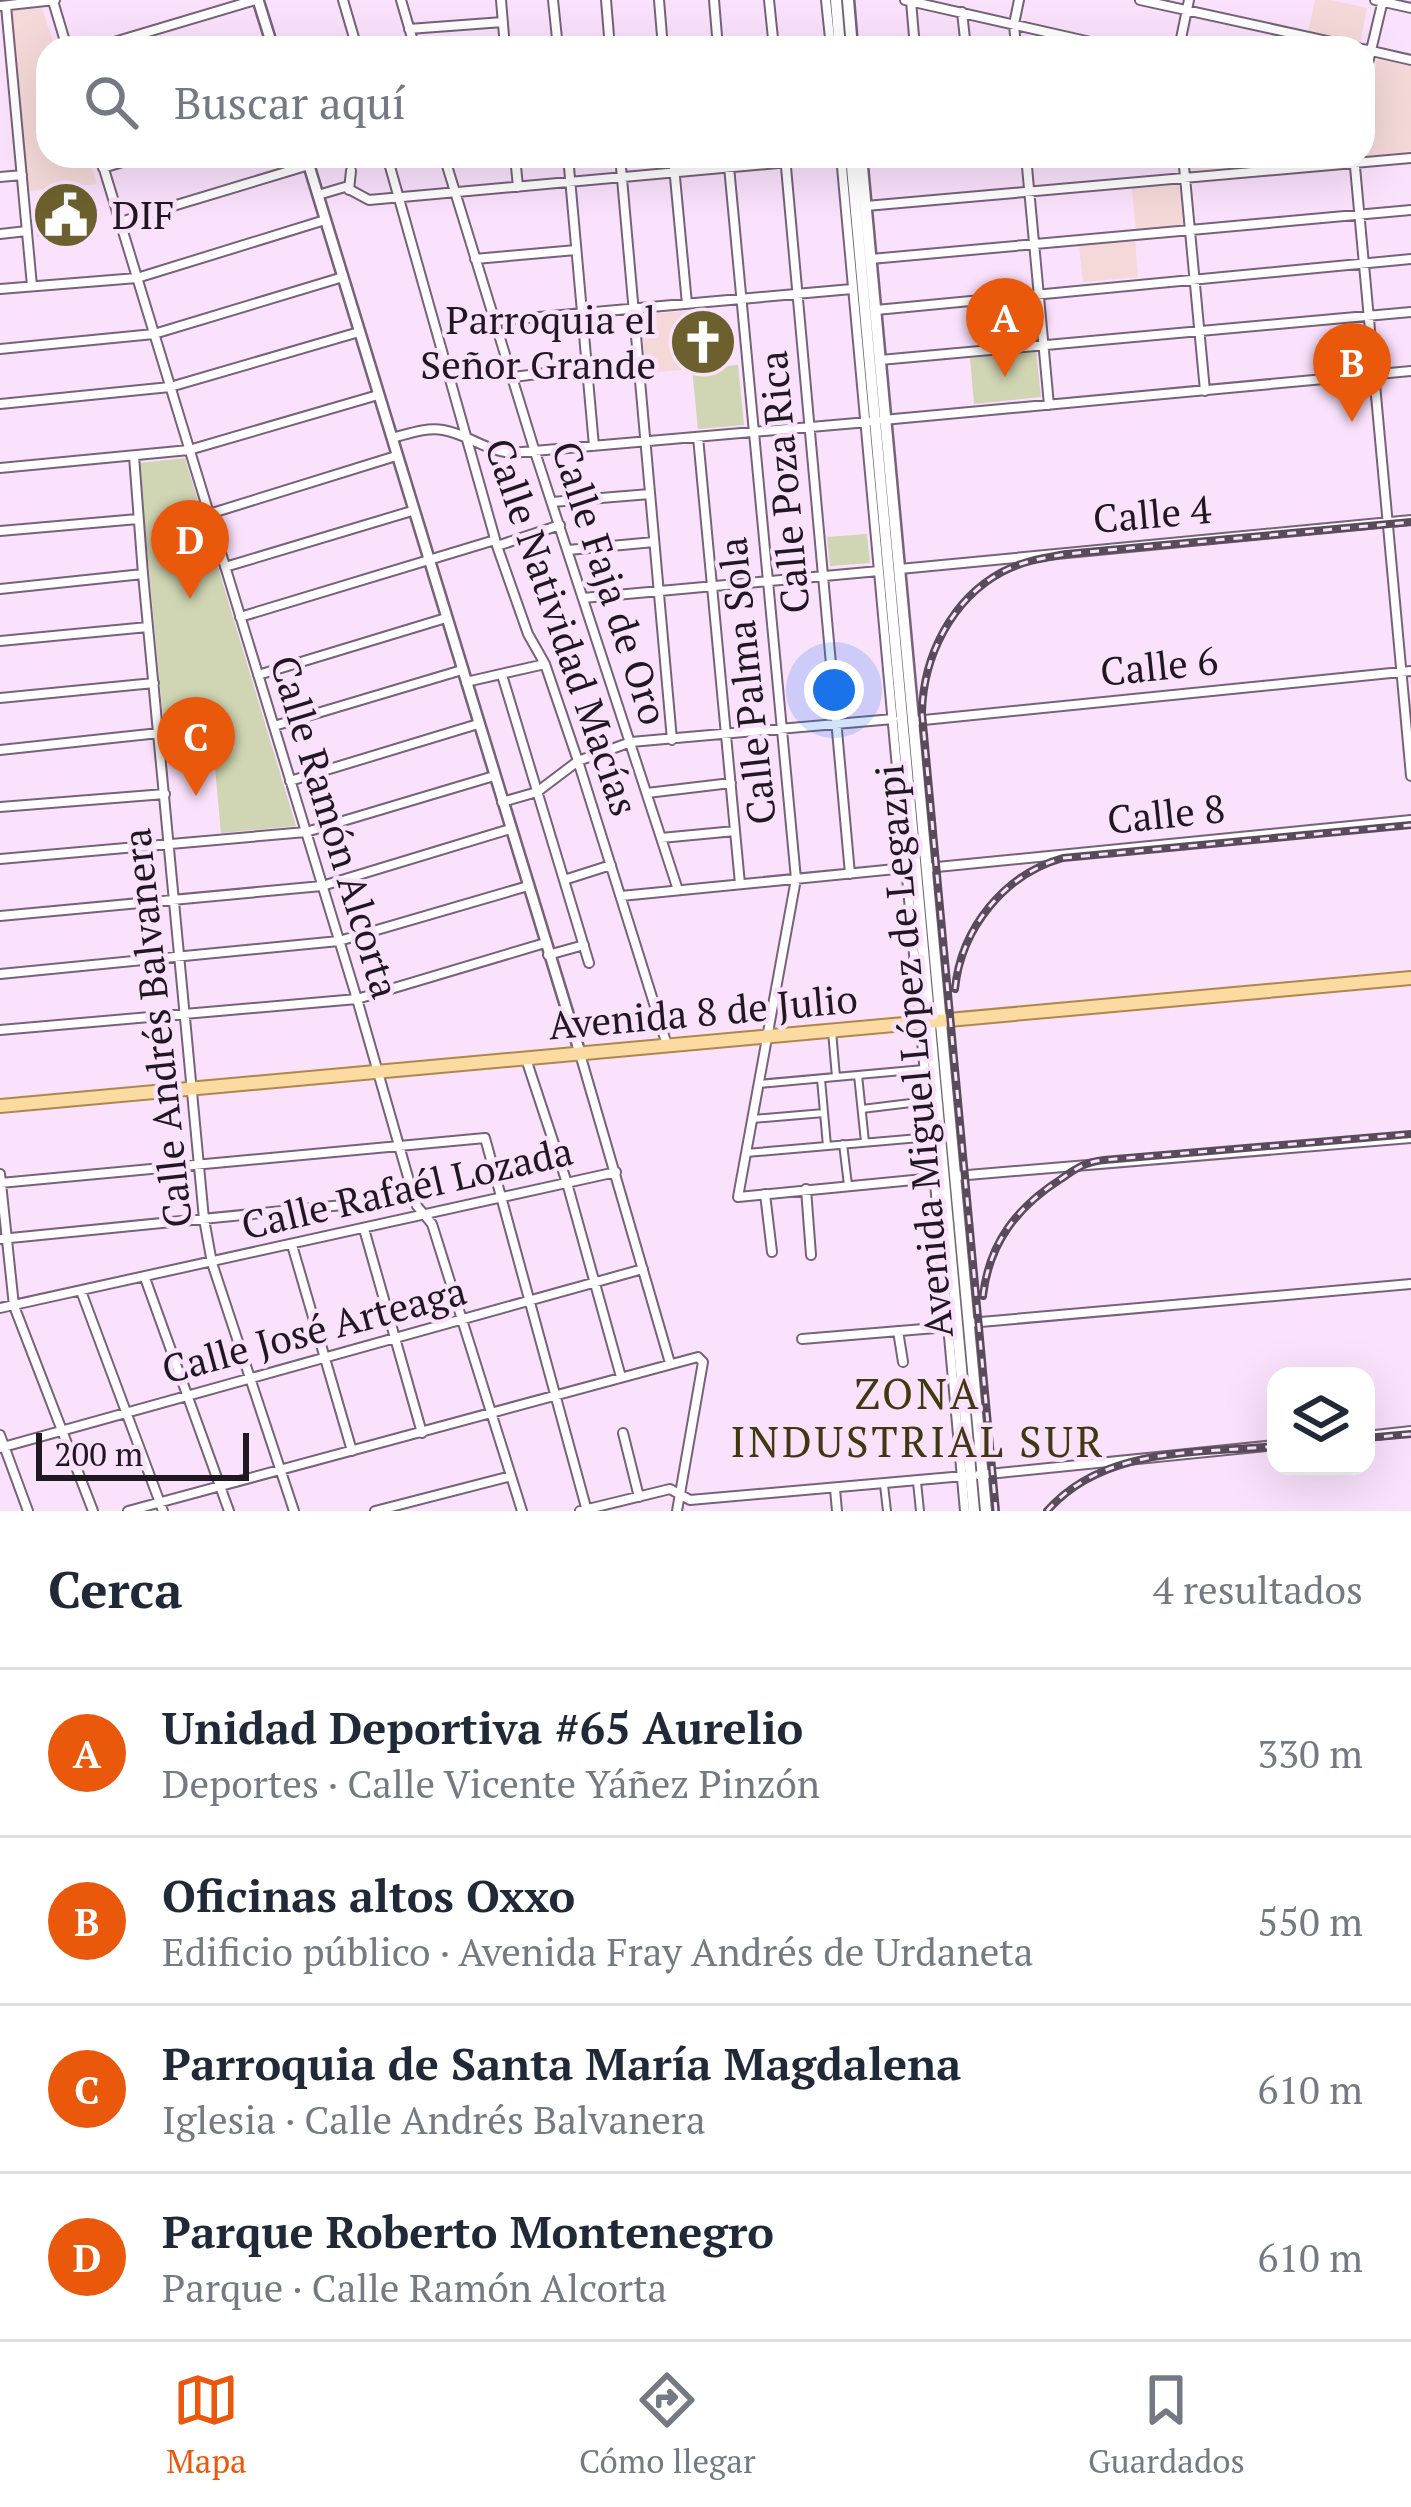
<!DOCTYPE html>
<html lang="es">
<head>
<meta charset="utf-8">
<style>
  body { margin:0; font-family:"PT Serif",serif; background:#f6f6f7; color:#1f2937 }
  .controls { position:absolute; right:36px; bottom:36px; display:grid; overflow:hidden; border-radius:24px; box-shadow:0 12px 48px #0002 }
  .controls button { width:108px; height:108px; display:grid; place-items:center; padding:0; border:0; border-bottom:3px solid #e0e1e3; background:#fff; color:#1f2937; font:60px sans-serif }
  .scale { position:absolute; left:36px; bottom:30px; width:213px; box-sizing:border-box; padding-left:12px; border:6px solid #201821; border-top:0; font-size:33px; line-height:42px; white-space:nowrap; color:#201821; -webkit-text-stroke:9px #fae1fc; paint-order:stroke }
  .you { position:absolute; left:834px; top:690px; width:42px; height:42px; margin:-30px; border:9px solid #fff; border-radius:50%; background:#1a73e8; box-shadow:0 0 0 18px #1a73e833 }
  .badge { display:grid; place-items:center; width:78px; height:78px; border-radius:50%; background:#ea580c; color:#fff; font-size:39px; font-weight:700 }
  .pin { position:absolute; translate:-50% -99px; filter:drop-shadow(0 3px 6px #0008) }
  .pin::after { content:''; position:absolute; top:63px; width:42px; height:36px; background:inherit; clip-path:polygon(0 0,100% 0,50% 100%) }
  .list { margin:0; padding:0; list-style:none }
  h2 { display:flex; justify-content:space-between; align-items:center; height:156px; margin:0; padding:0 48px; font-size:51px }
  h2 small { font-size:39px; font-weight:400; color:#747a83 }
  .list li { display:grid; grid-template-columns:78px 1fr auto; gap:36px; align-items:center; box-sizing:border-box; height:168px; padding:0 48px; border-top:3px solid #e0e1e3 }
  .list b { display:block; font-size:45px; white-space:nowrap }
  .list p { margin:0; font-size:39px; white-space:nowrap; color:#747a83 }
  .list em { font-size:39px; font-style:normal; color:#747a83 }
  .icon { flex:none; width:66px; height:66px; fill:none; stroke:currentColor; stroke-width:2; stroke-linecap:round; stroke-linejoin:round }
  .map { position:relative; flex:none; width:1411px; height:1511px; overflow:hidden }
  .search { position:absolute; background:#fff; box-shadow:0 12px 48px #0002; left:36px; right:36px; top:36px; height:132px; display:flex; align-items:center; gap:30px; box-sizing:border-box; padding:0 42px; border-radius:36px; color:#747a83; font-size:45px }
  .sheet { height:828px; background:#fff }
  nav { display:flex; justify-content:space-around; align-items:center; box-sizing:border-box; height:168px; border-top:3px solid #e0e1e3; background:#fff; font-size:33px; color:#747a83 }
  nav a { display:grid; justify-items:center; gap:6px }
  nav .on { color:#ea580c }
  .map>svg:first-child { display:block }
  .education { fill:#f4d9d8 }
  .green { fill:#d0d5b3 }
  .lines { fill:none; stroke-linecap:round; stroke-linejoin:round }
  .pedestrian-casing { stroke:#776279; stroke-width:10 }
  .minor-casing { stroke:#776279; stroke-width:12 }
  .tertiary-casing { stroke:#776279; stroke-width:14 }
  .secondary-casing { stroke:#776279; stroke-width:15 }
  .primary-casing { stroke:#ad874c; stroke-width:16 }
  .pedestrian { stroke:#fff; stroke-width:6 }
  .minor { stroke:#fff; stroke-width:8 }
  .tertiary { stroke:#fff; stroke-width:9 }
  .secondary { stroke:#fff; stroke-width:10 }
  .primary { stroke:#fbdba1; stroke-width:12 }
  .rail-casing { stroke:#594c5a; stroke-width:8 }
  .rail { stroke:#fae1fc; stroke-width:3; stroke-dasharray:9; stroke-linecap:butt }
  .labels { text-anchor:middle; stroke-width:9; stroke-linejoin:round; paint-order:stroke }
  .poi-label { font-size:39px; fill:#201821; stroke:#fae1fc; text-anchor:start }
  .street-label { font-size:39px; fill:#201821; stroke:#fae1fc }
  .neighbourhood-label { font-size:42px; letter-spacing:3px; fill:#40380e; stroke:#fae1fc }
</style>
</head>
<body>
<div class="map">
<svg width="1411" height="1511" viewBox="0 0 1411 1511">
  <rect width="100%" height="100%" fill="#fae1fc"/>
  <!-- education -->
  <path class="education" d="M1315 0H1331L1367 8 1360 44 1308 32Z
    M42 8 55 48H48V156H88L97 184 28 191 11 11Z
    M1377 59 1411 66V151L1365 157 1363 132Z
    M1190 156H1246L1247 165 1191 171Z
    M1179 184 1183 225 1136 230 1132 189Z
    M1135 240 1138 277 1083 282 1079 245Z
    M687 311 692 369 646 373 641 315Z"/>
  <!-- green -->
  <path class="green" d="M68 214 71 233 37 237 35 218Z
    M1036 351 1041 397 974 404 970 358Z
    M738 365 744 425 698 429 692 369Z
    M185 458 296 826 221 833 212 735 165 739 139 463Z
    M867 534 870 563 830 566 827 537Z"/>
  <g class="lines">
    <!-- pedestrian casing -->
    <g class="pedestrian-casing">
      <path id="pedestrian" d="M832 1031 836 1077
        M858 1075 865 1142
        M821 1079 827 1146
        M758 1084 924 1069
        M862 1109 927 1101
        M752 1119 824 1113
        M843 1144 848 1185
        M746 1153 931 1137
        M917 1482 920 1511
        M884 1485 887 1511"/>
    </g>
    <!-- minor casing -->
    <g class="minor-casing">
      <path id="minor" d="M343 0 357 48
        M401 0 415 48
        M501 0 505 48
        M553 0 558 48
        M606 0 610 48
        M659 0 663 48
        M714 0 718 48
        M769 0 774 48
        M826 0 831 48
        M905 0 1117 48
        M1140 0 1359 48
        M1375 0 1411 8
        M53 1 67 48
        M911 1 915 48
        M0 6 55 0
        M6 6 32 286
        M962 12 966 48
        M409 29 503 22
        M94 48 255 0
        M383 48 412 40
        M1016 48 1014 24 1019 0
        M1179 48 1189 0
        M1363 49 1411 60
        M1363 84 1383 0
        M100 156 357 999 414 1198 417 1206 432 1224 522 1511
        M387 156 497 546 528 634 545 664 578 761 667 1045
        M444 156 535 452 678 890
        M515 156 518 187
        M568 156 594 446
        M620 156 672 740
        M673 156 687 304
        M728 156 796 879 738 1197 934 1178
        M785 156 850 874
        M841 156 965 1511
        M1026 156 1049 405
        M1183 156 1205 391
        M1354 156 1411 776
        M103 168 142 156
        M0 177 22 175
        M349 190 351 171
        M318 195 345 187 369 200 845 157
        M866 206 1411 158
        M120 222 309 165
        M0 234 27 231
        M475 259 576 250
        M871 259 1411 210
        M0 289 137 278 325 220
        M876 310 1411 259
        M495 321 852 289
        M0 349 154 334 343 277
        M880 360 1411 312
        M513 377 587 368
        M0 404 170 387 359 332
        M883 420 1411 371
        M698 437 740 884
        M392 438C408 434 426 427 443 430 467 434 484 450 511 453L868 422
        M134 456 143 574 204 1219 212 1263 294 1511
        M0 468 189 450 378 395
        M552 502 650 494
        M209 514 396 456
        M0 531 138 519
        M497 546 560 525
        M568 550 654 542
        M225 567 412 511
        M900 569 1411 520
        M0 589 143 574
        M583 598 879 571
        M240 617 495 540
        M0 641 148 627
        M258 675 446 618
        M502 675 589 963
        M466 682 545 664
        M0 698 154 683
        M914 721 1411 671
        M274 726 462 670
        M0 750 159 733
        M290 781 478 724
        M647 793 731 783
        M502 802 537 792 578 761 631 742 893 719
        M0 807 165 794
        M661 838 735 831
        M0 859 306 832 494 776
        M927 868 1411 820
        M564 880 611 865
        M621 896 906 868
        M0 916 322 886 510 829
        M548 955 584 945
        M0 974 339 941 528 886
        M0 1030 357 999 545 943
        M580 1054 670 1363
        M526 1059 567 1183 621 1377
        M0 1174 14 1306 93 1511
        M956 1176 1411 1138
        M0 1183 485 1138 587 1511
        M806 1189 811 1255
        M765 1194 772 1252
        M364 1229 422 1433
        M0 1239 414 1198
        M292 1245 352 1451
        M145 1278 229 1511
        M81 1291 163 1511
        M0 1308 616 1172
        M969 1323 1411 1284
        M898 1331 903 1362
        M802 1339 948 1327
        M623 1433 639 1497
        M0 1435 28 1511
        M1366 1436 1411 1431
        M0 1448 643 1269
        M979 1475 1276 1445
        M835 1489 837 1511
        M128 1511 698 1357 703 1362 677 1511
        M375 1511 511 1476
        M580 1511 670 1489 690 1500 964 1476"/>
    </g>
    <!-- tertiary casing -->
    <g class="tertiary-casing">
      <path id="tertiary" d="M258 0 273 48
        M306 156 580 1053"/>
    </g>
    <!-- secondary casing -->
    <g class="secondary-casing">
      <path id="secondary" d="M836 0 840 48
        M848 0 852 48
        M851 156 974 1511
        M861 156 986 1511"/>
    </g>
    <!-- primary casing -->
    <g class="primary-casing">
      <path id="primary" d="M0 1106 1411 978"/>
    </g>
    <!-- pedestrian -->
    <use href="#pedestrian" class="pedestrian"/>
    <!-- minor -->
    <use href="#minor" class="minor"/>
    <!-- tertiary -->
    <use href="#tertiary" class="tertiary"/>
    <!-- secondary -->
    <use href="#secondary" class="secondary"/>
    <!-- primary -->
    <use href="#primary" class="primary"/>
    <!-- rail casing -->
    <g class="rail-casing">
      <path id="rail" d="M955 989C961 928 1005 874 1063 858L1411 825
        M983 1296C989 1243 1017 1207 1061 1179 1077 1168 1085 1162 1104 1160L1411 1134
        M1366 1438 1411 1434
        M996 1511 922 713C923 656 952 599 1002 572 1022 561 1044 558 1066 554L1411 522
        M1047 1511C1104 1446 1196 1454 1276 1446"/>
    </g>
    <!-- rail -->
    <use href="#rail" class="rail"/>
  </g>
  <!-- icons -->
  <defs>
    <g id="civic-disc" transform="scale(3.45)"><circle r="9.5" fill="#6c612e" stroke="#fae1fc"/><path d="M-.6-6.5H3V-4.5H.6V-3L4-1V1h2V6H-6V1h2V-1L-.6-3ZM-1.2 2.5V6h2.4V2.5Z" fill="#fff"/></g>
    <g id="church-disc" transform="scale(3.45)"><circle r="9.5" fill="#6c612e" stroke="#fae1fc"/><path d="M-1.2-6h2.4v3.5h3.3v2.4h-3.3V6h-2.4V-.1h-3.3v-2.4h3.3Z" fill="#fff"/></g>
  </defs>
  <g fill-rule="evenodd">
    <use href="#civic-disc" x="66" y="215"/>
    <use href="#church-disc" x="703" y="342"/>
  </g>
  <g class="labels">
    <!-- poi labels -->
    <g class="poi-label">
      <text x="112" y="229">DIF</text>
      <text x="656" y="334" text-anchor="end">Parroquia el<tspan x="656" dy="45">Señor Grande</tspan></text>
    </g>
    <!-- street labels -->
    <g class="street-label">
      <text transform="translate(784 482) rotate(-95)" y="14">Calle Poza Rica</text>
      <text transform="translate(1152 514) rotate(-5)" y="14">Calle 4</text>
      <text transform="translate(610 583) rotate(72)" y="14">Calle Faja de Oro</text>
      <text transform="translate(562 627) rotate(71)" y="14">Calle Natividad Macías</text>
      <text transform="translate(1159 666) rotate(-6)" y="14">Calle 6</text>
      <text transform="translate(747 681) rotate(-96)" y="14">Calle Palma Sola</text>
      <text transform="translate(1166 814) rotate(-6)" y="14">Calle 8</text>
      <text transform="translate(335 827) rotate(73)" y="14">Calle Ramón Alcorta</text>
      <text transform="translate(703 1012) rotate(-5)" y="14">Avenida 8 de Julio</text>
      <text transform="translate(157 1028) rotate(-96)" y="14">Calle Andrés Balvanera</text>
      <text transform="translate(914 1051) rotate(-95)" y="14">Avenida Miguel López de Legazpi</text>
      <text transform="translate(407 1188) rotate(-13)" y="14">Calle Rafaél Lozada</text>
      <text transform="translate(314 1330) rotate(-15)" y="14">Calle José Arteaga</text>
    </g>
    <!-- neighbourhood labels -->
    <g class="neighbourhood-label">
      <text x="918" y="1409">ZONA<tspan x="918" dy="48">INDUSTRIAL SUR</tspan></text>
    </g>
  </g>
</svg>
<div class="controls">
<button><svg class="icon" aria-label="layers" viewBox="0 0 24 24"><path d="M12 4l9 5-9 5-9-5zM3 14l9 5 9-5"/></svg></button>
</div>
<div class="scale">200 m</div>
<div class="you"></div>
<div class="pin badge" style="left:1005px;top:377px">A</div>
<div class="pin badge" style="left:1352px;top:422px">B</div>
<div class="pin badge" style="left:196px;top:796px">C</div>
<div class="pin badge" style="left:190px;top:599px">D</div>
<div class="search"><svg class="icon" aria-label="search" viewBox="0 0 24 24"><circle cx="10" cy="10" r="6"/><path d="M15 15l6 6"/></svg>Buscar aquí</div>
</div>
<section class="sheet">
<h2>Cerca<small>4 resultados</small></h2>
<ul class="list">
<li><span class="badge">A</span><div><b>Unidad Deportiva #65 Aurelio</b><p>Deportes · Calle Vicente Yáñez Pinzón</p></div><em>330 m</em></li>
<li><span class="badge">B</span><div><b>Oficinas altos Oxxo</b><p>Edificio público · Avenida Fray Andrés de Urdaneta</p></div><em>550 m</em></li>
<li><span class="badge">C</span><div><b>Parroquia de Santa María Magdalena</b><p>Iglesia · Calle Andrés Balvanera</p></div><em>610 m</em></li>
<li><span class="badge">D</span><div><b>Parque Roberto Montenegro</b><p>Parque · Calle Ramón Alcorta</p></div><em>610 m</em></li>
</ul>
</section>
<nav>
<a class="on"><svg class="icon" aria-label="map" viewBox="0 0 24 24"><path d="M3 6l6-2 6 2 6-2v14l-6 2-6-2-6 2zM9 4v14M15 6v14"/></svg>Mapa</a>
<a><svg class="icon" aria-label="directions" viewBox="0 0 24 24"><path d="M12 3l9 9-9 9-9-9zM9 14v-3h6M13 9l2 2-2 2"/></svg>Cómo llegar</a>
<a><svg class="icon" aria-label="saved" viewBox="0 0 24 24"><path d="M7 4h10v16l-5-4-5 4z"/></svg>Guardados</a>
</nav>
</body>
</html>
